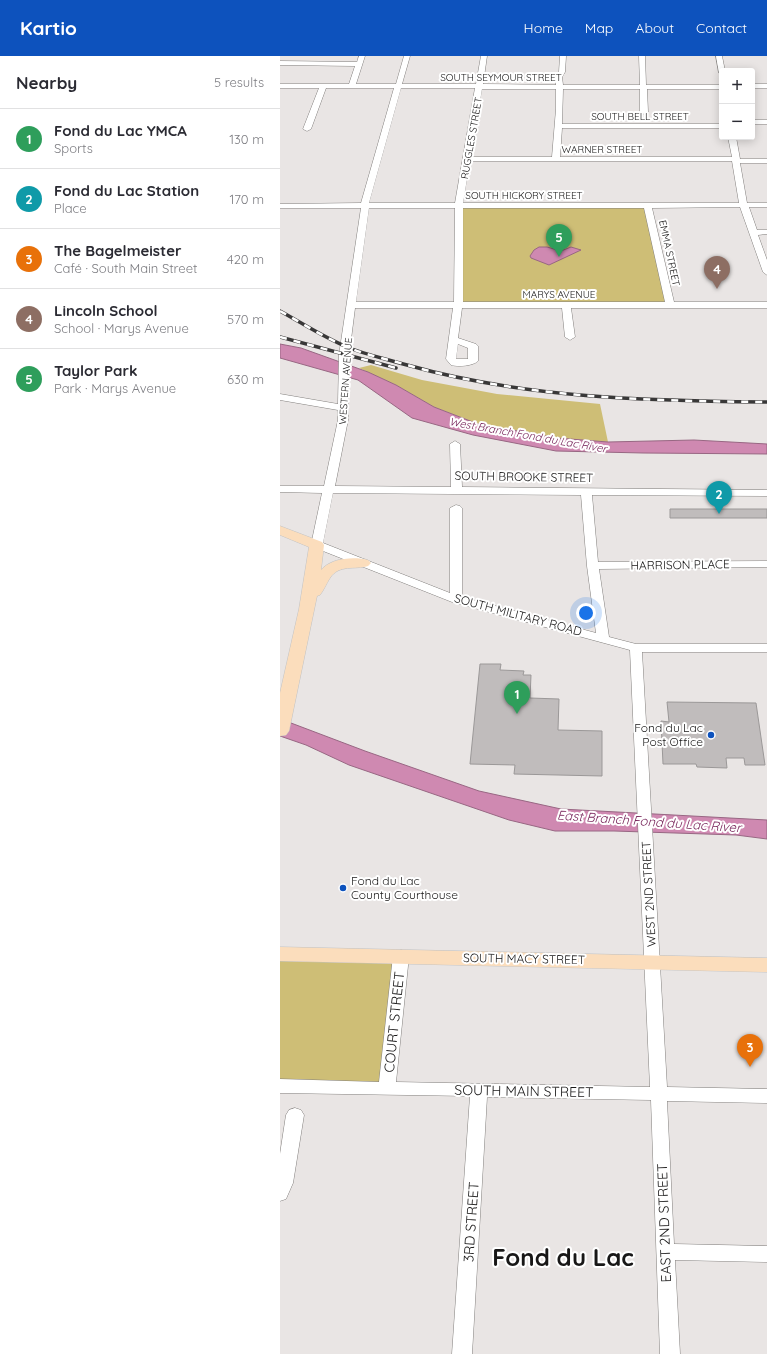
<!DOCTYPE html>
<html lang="en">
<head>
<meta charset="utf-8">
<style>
  body { margin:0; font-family:Quicksand,sans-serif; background:#f2f2f3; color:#2b2b33 }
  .controls { position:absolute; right:12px; top:12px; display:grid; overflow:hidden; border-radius:4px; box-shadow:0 2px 10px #0003 }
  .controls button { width:36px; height:36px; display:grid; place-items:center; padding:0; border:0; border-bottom:1px solid #e1e1e2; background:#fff; color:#2b2b33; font:20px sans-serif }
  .you { position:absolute; left:306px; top:557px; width:14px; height:14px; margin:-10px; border:3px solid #fff; border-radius:50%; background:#1a73e8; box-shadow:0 0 0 6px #1a73e833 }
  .badge { display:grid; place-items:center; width:26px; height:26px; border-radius:50%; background:#0d52bd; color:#fff; font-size:13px; font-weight:700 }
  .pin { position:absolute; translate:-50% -33px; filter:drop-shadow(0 1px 2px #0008) }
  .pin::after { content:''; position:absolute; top:21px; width:14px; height:12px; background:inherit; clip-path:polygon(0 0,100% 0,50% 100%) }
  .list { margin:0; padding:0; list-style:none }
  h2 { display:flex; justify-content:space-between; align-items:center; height:52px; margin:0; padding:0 16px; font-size:17px }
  h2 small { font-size:13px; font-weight:400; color:#7c7c81 }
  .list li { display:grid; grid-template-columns:26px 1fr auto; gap:12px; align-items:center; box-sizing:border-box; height:60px; padding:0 16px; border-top:1px solid #e1e1e2 }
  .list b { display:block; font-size:15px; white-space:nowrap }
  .list p { margin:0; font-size:13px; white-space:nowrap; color:#7c7c81 }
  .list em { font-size:13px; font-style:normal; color:#7c7c81 }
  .map { position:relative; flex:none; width:487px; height:1298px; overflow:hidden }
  header { display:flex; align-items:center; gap:24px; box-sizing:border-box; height:56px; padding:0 20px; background:#0d52bd; color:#fff }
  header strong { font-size:19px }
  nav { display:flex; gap:22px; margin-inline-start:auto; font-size:14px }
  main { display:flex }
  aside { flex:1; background:#fff }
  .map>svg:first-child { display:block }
  .green { fill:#cebe76 }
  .water { fill:#cf89b1; stroke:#986783 }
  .building { fill:#c0bcbc; stroke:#9b9898 }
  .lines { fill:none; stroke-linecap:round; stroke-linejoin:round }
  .minor-casing { stroke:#83807e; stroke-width:1 }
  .major-casing { stroke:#c3c3c3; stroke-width:1 }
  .minor { fill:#fff; fill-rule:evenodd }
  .major { fill:#fbddbc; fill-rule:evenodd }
  .rail-casing { stroke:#393838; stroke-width:3.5 }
  .rail { stroke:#fff; stroke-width:2.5; stroke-dasharray:7; stroke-linecap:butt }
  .poi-dot { fill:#0d52bd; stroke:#fff; stroke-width:1.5 }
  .labels { text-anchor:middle; stroke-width:4; stroke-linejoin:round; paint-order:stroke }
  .far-street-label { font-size:10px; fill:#181717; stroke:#fff }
  .far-water-label { font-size:11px; font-style:italic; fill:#78255b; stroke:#fff }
  .street-label { font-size:12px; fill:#181717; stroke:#fff }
  .poi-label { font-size:12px; fill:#181717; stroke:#fff; text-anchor:end }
  .water-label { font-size:13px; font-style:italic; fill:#78255b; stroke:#fff }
  .near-street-label { font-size:14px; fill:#181717; stroke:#fff }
  .near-town-label { font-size:24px; font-weight:bold; fill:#181717; stroke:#fff }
</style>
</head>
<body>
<header>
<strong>Kartio</strong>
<nav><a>Home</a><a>Map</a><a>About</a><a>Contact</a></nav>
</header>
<main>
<aside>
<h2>Nearby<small>5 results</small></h2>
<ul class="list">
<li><span class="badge" style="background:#2e9e5b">1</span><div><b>Fond du Lac YMCA</b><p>Sports</p></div><em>130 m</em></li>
<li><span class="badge" style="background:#0f9aa8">2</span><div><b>Fond du Lac Station</b><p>Place</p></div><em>170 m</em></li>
<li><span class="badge" style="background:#e8710a">3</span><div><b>The Bagelmeister</b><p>Café · South Main Street</p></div><em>420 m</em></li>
<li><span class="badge" style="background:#8d6e63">4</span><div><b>Lincoln School</b><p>School · Marys Avenue</p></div><em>570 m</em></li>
<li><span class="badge" style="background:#2e9e5b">5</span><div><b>Taylor Park</b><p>Park · Marys Avenue</p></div><em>630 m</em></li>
</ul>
</aside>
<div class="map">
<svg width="487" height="1298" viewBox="0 0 487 1298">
  <rect width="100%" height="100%" fill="#e9e5e4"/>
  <!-- green -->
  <path class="green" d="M179 149 368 150 390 249H178Z
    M91 309 142 324 217 338 320 348 328 386 277 382 198 368 154 351 116 329 79 312Z
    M0 898 121 900 107 1032 0 1030Z"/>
  <!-- water -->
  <path class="water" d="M259 191H267L281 195 291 191 301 194 269 209 251 202 250 200 254 194Z
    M0 288 21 292 88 316 116 329 154 351 198 368 277 382 328 386 414 384 487 388V398L363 397 276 395 193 379 132 362 78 324 0 302Z
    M0 664 11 667 85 695 199 735 281 753 487 764V783L456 779 334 775H275L229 764 69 709 26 689 0 680Z"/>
  <!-- building -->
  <path class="building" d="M390 453H487V462H390Z
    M200 608H221L220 614 244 615 243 619H251L250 642 279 643 278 674 322 675V720L234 718 235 709 190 708Z
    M387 646 476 647 485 709H465L464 702H446L447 712 417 711 416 708H383L381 665 389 666Z"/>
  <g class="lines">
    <!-- minor casing -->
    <g class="minor-casing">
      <path id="minor" d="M79 0H85L76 28H116L124 0H130L122 28H196L201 0H207L203 28 276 29V21L279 16 280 0H286L285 16 282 21 283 29H360L359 0H365L366 29H442V33H367L368 56 364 58 360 56V33H283L282 68H442V72H282L280 101H452L448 81H456L460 103H487V107H460L467 147H487V151H469L477 174H487V178L478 179 487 204V219L483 216 460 151 372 152 394 246H487V252H291L295 281 290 284 285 281 282 252H182L178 282 196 288 198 290V305C193 310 178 311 171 309L166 303 173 252H75L69 299 68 364 55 430 171 431 170 388 175 385 180 388 182 431 487 434V440L312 439 318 506 487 505V511L319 513 329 581 356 588H487V596H362L387 1031 487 1033V1047L387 1045 394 1188 487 1190V1206L395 1204 400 1298H380L371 1044 207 1041 192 1298H172L190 1040 0 1037V1023L99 1026 113 900 116 896 121 894 126 896 129 900 116 1026 370 1031 350 594 172 546 33 491 31 489 42 437 0 436V430H44L58 364V354L0 344V338L58 348 59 299 81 152H0V148L81 147 114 32H46L31 73 27 75 23 73 39 32H0V28H69L75 10 0 9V5L77 6ZM121 32H195L175 147H89ZM202 33H276V53L272 101H191ZM190 105H452L459 147H183ZM89 152H175L174 246H76ZM183 152H364L385 246H183ZM178 288 188 292V303H176ZM53 437 301 439 307 510 316 577 182 541V452L180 450 176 449 170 452V537L43 487Z
        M436 0H442L445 15H442V19L439 17Z
        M472 28H487V32H472Z
        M472 64H487V68H472Z
        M15 1052 21 1054 24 1059 13 1127 6 1143 0 1145V1098L6 1059 9 1054Z"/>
    </g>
    <!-- major casing -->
    <g class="major-casing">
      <path id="major" d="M0 470 42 486 44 489 41 514C51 502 74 500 88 504L91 507 88 510C75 514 59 508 50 522 46 528 44 534 40 539L37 540 9 675 6 679 0 680V637L19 553 29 491 0 479Z
        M0 891 487 902V916L0 905Z"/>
    </g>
    <!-- minor -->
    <use href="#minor" class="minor"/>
    <!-- major -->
    <use href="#major" class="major"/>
    <!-- rail casing -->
    <g class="rail-casing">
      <path id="rail" d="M0 255C22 267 43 281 67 291 86 299 107 303 127 309 245 342 366 345 487 346
        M0 281 116 312"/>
    </g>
    <!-- rail -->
    <use href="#rail" class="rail"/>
  </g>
  <!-- markers -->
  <g class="poi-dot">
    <circle cx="431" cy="679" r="4"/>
    <circle cx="63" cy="832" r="4"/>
  </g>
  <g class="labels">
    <!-- far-street labels -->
    <g class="far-street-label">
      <text x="221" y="25">SOUTH SEYMOUR STREET</text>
      <text x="360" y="64">SOUTH BELL STREET</text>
      <text transform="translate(191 82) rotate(-80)" y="4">RUGGLES STREET</text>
      <text x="322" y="97">WARNER STREET</text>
      <text x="244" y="143">SOUTH HICKORY STREET</text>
      <text transform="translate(390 197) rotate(78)" y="4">EMMA STREET</text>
      <text x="279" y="242">MARYS AVENUE</text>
      <text transform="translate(65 325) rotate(-86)" y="4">WESTERN AVENUE</text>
    </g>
    <!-- far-water labels -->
    <g class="far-water-label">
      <text transform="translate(248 379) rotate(10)" y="4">West Branch Fond du Lac River</text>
    </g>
    <!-- street labels -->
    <g class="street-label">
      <text transform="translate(244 421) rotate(1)" y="4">SOUTH BROOKE STREET</text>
      <text transform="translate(400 509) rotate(-1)" y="4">HARRISON PLACE</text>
      <text transform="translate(238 559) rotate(15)" y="4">SOUTH MILITARY ROAD</text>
      <text transform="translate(369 838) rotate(-93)" y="4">WEST 2ND STREET</text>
      <text transform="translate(244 903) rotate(1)" y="4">SOUTH MACY STREET</text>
    </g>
    <!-- poi labels -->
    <g class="poi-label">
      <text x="423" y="676">Fond du Lac<tspan x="423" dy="14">Post Office</tspan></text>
      <text x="71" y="829" text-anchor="start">Fond du Lac<tspan x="71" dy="14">County Courthouse</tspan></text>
    </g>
    <!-- water labels -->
    <g class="water-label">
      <text transform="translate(369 765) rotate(4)" y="5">East Branch Fond du Lac River</text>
    </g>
    <!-- near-street labels -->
    <g class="near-street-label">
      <text transform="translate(114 966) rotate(-84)" y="5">COURT STREET</text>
      <text transform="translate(244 1035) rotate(1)" y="5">SOUTH MAIN STREET</text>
      <text transform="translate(191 1166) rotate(-86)" y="5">3RD STREET</text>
      <text transform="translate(384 1167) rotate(-92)" y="5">EAST 2ND STREET</text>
    </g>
    <!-- near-town labels -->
    <g class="near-town-label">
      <text x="283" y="1210">Fond du Lac</text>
    </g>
  </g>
</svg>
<div class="controls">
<button>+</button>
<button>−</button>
</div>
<div class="you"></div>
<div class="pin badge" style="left:237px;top:658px;background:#2e9e5b">1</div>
<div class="pin badge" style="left:439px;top:458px;background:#0f9aa8">2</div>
<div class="pin badge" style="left:470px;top:1011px;background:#e8710a">3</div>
<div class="pin badge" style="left:437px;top:233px;background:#8d6e63">4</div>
<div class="pin badge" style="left:279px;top:201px;background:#2e9e5b">5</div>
</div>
</main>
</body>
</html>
